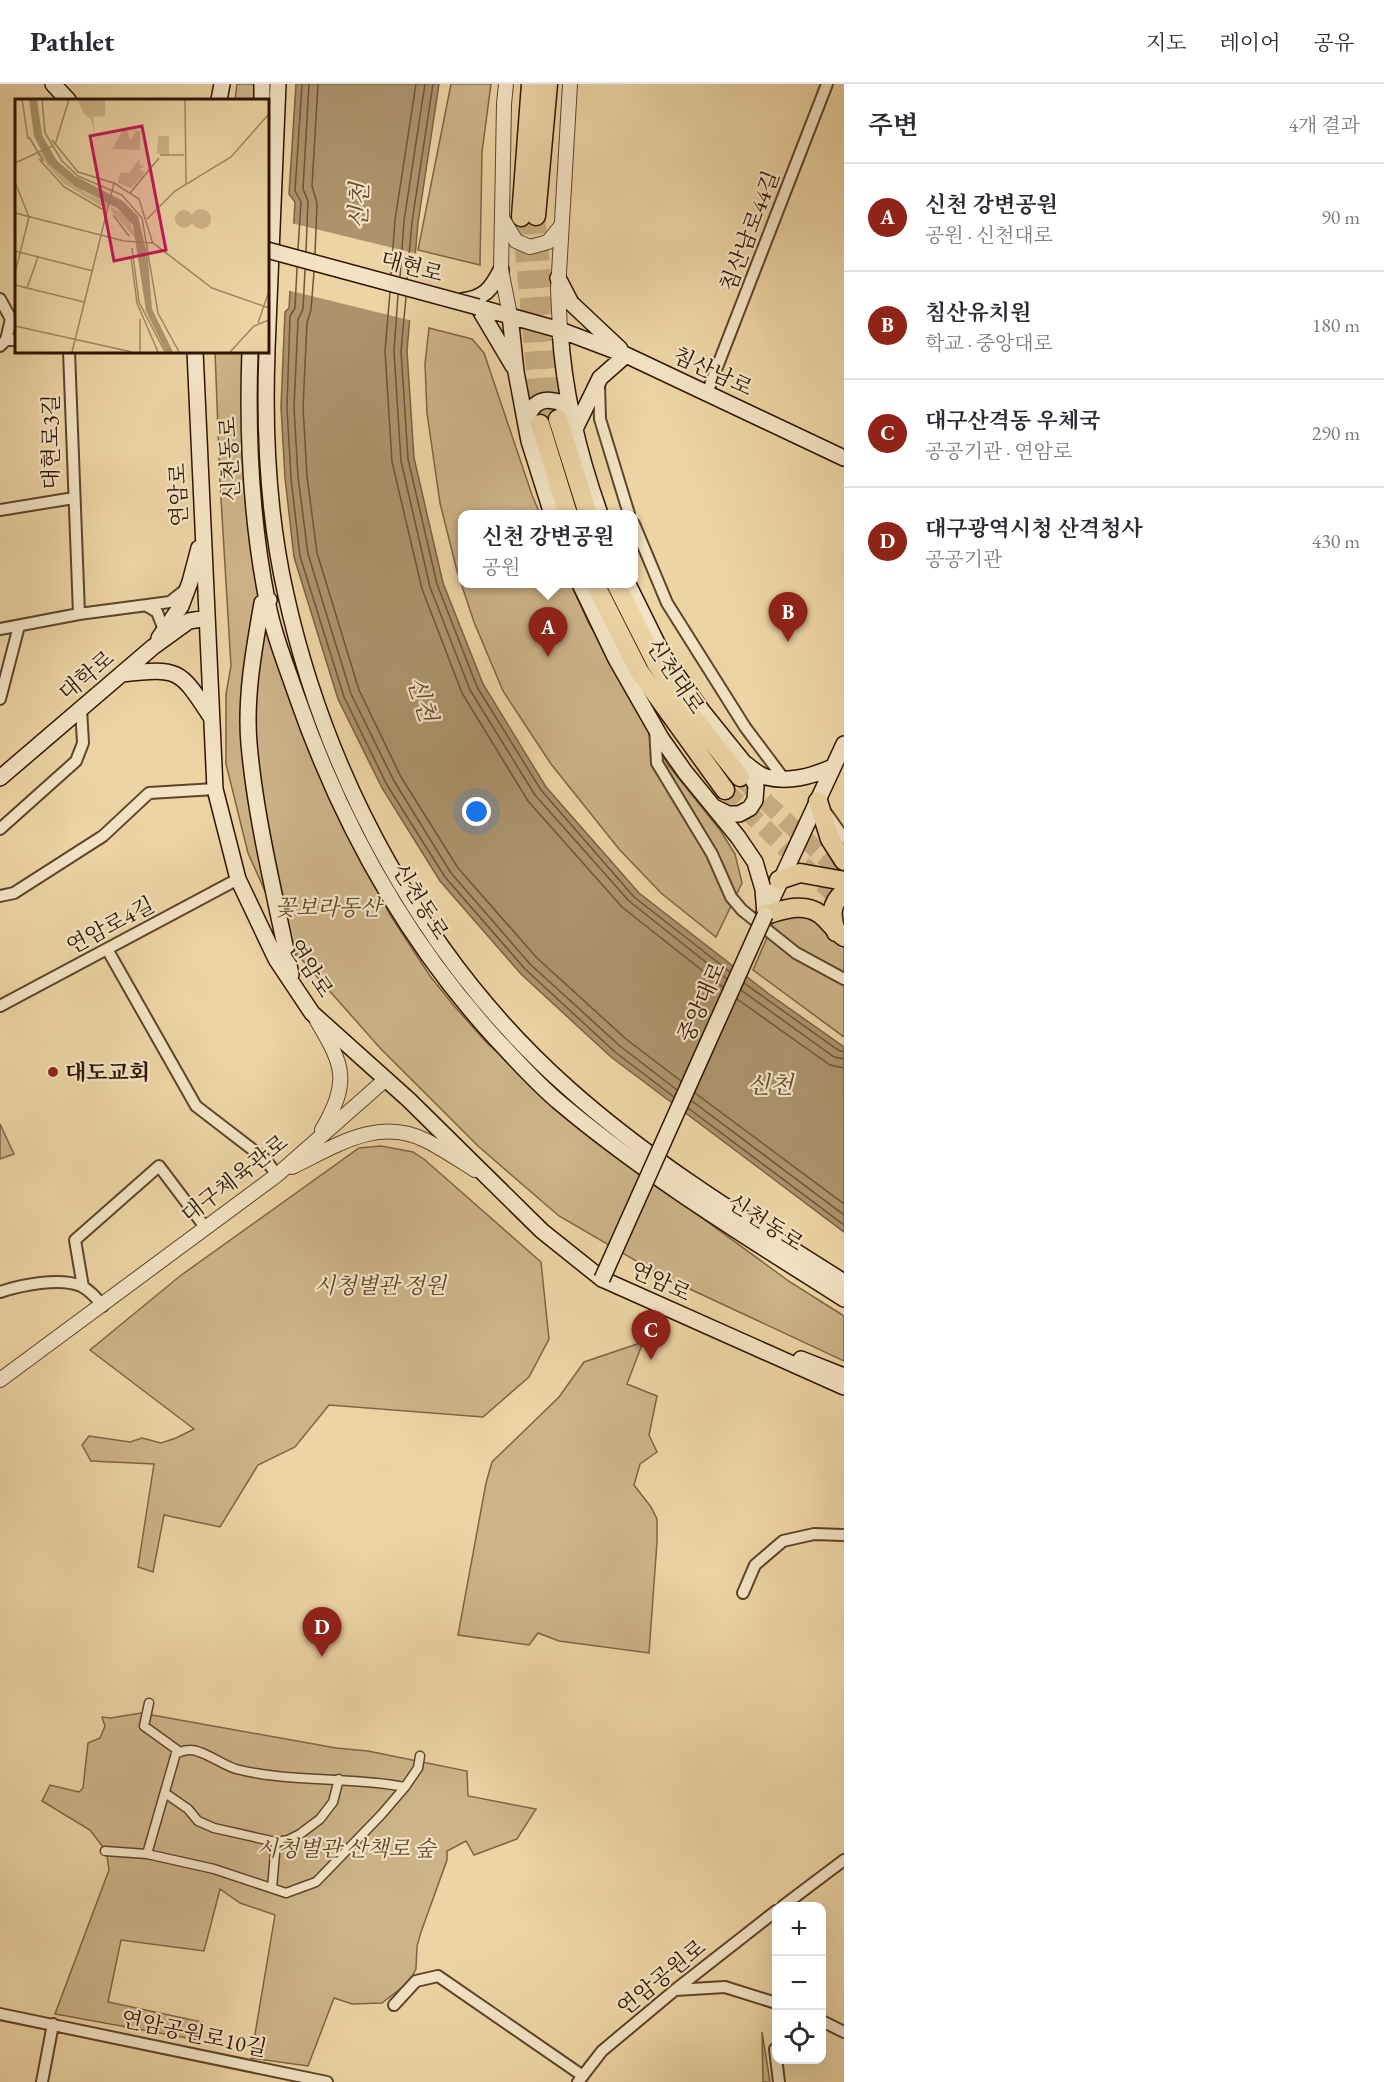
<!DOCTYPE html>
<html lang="ko">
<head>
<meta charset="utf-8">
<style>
  body { margin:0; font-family:"EB Garamond","Noto Serif KR",serif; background:#f7f7f7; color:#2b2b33 }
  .controls { position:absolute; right:18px; bottom:18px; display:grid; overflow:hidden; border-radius:12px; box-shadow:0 6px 24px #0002 }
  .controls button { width:54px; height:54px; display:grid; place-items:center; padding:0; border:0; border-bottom:2px solid #e1e1e2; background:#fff; color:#2b2b33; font:30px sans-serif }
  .you { position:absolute; left:477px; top:728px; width:21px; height:21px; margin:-15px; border:4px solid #fff; border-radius:50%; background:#1a73e8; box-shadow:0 0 0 9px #1a73e833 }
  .badge { display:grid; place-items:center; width:39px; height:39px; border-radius:50%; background:#8f2418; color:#fff; font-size:20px; font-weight:700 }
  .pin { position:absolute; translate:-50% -50px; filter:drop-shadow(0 2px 3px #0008) }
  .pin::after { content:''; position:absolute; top:32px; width:21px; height:18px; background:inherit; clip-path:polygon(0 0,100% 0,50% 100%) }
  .popup { position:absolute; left:458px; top:426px; width:180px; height:78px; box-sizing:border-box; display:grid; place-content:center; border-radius:12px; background:#fff; filter:drop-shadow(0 2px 4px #0005); font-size:20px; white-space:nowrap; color:#7c7c81 }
  .popup b { font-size:22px; color:#2b2b33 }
  .popup::after { content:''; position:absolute; left:50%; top:100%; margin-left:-12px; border:12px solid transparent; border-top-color:#fff }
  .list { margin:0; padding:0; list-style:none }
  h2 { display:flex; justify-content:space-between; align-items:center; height:78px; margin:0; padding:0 24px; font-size:26px }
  h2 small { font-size:20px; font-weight:400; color:#7c7c81 }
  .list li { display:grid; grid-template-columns:39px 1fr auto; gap:18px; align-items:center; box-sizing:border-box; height:108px; padding:0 24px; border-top:2px solid #e1e1e2 }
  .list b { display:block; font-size:22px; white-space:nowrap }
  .list p { margin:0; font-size:20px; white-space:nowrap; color:#7c7c81 }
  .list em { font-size:20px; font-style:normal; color:#7c7c81 }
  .icon { flex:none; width:33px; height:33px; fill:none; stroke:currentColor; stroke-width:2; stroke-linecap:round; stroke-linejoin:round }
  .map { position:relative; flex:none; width:844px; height:1998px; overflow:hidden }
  header { display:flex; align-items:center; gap:36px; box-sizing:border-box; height:84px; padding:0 30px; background:#fff; border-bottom:2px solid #e1e1e2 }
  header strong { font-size:28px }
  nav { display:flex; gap:33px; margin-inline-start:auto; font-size:21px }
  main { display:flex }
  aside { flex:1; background:#fff }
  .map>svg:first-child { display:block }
  .green { fill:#cdb388; stroke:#7e6444; stroke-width:1.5 }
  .water { fill:#ac936c; stroke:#7a6041; stroke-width:1.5 }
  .pier { fill:#edd4a4 }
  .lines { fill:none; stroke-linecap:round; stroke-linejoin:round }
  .shore { stroke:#6e5436; stroke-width:1.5 }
  .trunk-tunnel { stroke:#c7ae83; stroke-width:18; stroke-dasharray:18 9; stroke-linecap:butt }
  .pedestrian-casing { stroke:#5e4429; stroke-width:11 }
  .minor-casing { stroke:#5e4429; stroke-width:14 }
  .tertiary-casing { stroke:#5e4429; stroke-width:16 }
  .secondary-casing { stroke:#2f1400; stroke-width:18 }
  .trunk-casing { stroke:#2f1400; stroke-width:21 }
  .pedestrian { stroke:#f3e3c4; stroke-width:8 }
  .minor { stroke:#f3e3c4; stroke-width:10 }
  .tertiary { stroke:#f3e3c4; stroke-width:14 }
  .secondary { stroke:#f3e3c4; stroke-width:15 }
  .trunk { stroke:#edd4a4; stroke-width:18 }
  .secondary-bridge-casing { stroke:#2f1400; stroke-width:18; stroke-linecap:butt }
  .secondary-bridge { stroke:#f3e3c4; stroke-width:15 }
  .poi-dot { fill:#8f2418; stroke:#f3e3c4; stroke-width:2 }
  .labels { text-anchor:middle; stroke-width:4.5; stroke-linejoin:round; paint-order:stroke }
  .street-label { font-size:22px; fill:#2f1400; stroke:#f3e3c4 }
  .park-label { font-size:22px; font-style:italic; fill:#5e4429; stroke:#f3e3c4 }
  .poi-label { font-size:22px; font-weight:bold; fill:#2f1400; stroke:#f3e3c4; text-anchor:start }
  .water-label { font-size:24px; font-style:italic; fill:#61472b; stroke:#f3e3c4 }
  .inset-road { fill:none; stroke:#a18762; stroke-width:1.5 }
  .view { fill:#c2185b; fill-opacity:0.15; stroke:#c2185b; stroke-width:3 }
  .inset-edge { fill:none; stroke:#2f1400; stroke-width:3 }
</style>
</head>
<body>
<header>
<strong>Pathlet</strong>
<nav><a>지도</a><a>레이어</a><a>공유</a></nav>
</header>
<main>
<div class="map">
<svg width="844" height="1998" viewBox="0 0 844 1998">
  <rect width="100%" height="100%" fill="#edd4a4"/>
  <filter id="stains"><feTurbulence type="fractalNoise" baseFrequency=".00333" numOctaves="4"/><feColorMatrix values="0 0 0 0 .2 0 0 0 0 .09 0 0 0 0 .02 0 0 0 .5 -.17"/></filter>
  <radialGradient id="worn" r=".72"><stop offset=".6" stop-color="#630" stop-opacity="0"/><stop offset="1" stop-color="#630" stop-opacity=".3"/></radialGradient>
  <!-- green -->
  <path class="green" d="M237 0H257L256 16H235Z
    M451 0H491L482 68 480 181 418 166Z
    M429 244 472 255 484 269 532 411 540 430H462V500H571L588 538 668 681 720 746 735 770 742 799 716 853 661 809 619 765 551 680 503 607 474 538 457 487 440 419 427 329 425 280Z
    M215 267H243L247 412 257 503 291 618 320 691 390 831 430 892 455 923 487 959 554 1019 613 1069 790 1198 844 1232V1277L662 1192 559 1132 478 1062 380 964 289 861 248 769 226 680V610L231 582 220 398Z
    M801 824 844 861V953L753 886 775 835Z
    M0 1040 14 1070 0 1075Z
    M381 1062 413 1068 425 1076 541 1178 549 1255 529 1293 483 1333 329 1321 295 1363 258 1381 220 1443 164 1431 153 1488 138 1483 154 1380 91 1377 82 1361 89 1352 130 1358 142 1354 161 1359 176 1354 194 1345 90 1266 180 1192 359 1064Z
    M643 1258 627 1300 657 1312 649 1351 657 1368 640 1380 634 1401 651 1423 657 1435V1458L649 1569 559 1557 538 1549 529 1561 458 1551 486 1399 492 1378 559 1313 584 1278Z
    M141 1629 336 1664 368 1667 467 1687 468 1712 536 1725 517 1755 474 1771 466 1757 447 1767V1776L421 1848 417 1862 416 1885 409 1898 382 1919 352 1920 334 1914 308 1982 251 1974 275 1831 240 1819 220 1805 204 1867 121 1856 108 1918 202 1938 198 1956 55 1930 109 1786 106 1764 103 1763 90 1746 42 1717 50 1701 79 1708 83 1704 88 1659 100 1654 105 1642 102 1633 111 1634Z
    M762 1948 770 1998H763Z"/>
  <!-- water -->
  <path class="water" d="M296 0H439L418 139 407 267 414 374 443 499 483 600 546 703 639 809 769 910 844 963V1148L611 973 521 890 440 797 382 704 338 615 294 473 285 394 281 323 285 228 289 224 295 118 289 110Z"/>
  <!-- pier -->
  <path class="pier" d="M291 139 418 170 413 237 287 206Z"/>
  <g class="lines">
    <!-- shore -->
    <path class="shore" d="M298 165 301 118 295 107 302 0
      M306 167 308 117 303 105 309 0
      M315 170 317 119 312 102 318 0
      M297 184 295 224 290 232 287 324 291 394 300 472 344 613 387 701 445 793 525 885 615 968 674 1013
      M305 186 303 225 298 236 294 323 298 393 308 470 351 610 394 697 451 789 530 880 620 962 677 1006
      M314 188 311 226 307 239 303 323 307 392 317 469 359 606 401 693 458 784 537 874 626 955 681 997
      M391 190 395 136 416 0
      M400 193 404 137 425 0
      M407 195 412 138 433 0
      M390 208 385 267 392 378 422 505 462 609 528 717 622 823 723 903
      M398 211 394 267 401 377 430 503 470 606 535 711 629 817 727 895
      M406 213 401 267 408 375 437 500 477 603 541 706 634 813 730 888
      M744 899 838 966 844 968
      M741 906 834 973 844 975
      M737 915 830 981 844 984
      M695 1009 844 1120
      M692 1017 844 1131
      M688 1024 844 1141"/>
    <!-- trunk-tunnel -->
    <path class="trunk-tunnel" d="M536 132 553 303 558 335
      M521 133 540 340
      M745 698 844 792
      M725 706 844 820"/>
    <!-- pedestrian casing -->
    <g class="pedestrian-casing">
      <path id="pedestrian" d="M149 1619 144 1642 180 1668
        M165 1709 188 1725 198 1737 214 1744 276 1758 288 1756 300 1750 320 1735 333 1718 339 1695
        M105 1767 147 1770 176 1669C180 1668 185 1666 189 1666 202 1665 222 1681 236 1685 290 1699 349 1692 405 1703L418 1684 420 1672
        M147 1770 214 1785 286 1809 316 1798 381 1731 405 1703
        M272 1804 276 1758"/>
    </g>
    <!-- minor casing -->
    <g class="minor-casing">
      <path id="minor" d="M0 215 11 235 6 256
        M0 262 6 256H16
        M69 267 79 530
        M599 300 600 335 629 430
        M707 309 827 0
        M0 426 74 414
        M634 440 667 519 745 643 784 695
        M147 522 157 528 164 546
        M0 545 79 530 170 518 185 506
        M0 615 19 542
        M655 644 657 679 712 770 731 813 742 826 796 869 844 895
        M827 730 844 754
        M0 745 76 677 83 659 81 625
        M0 812 14 809 103 752 149 709 215 705
        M107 865 196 1022 265 1075 277 1091
        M0 922 238 795
        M83 1203 75 1156 159 1082 205 1143
        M0 1208C21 1201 60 1193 81 1202 91 1207 96 1214 103 1222
        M743 1509 755 1481 783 1457 814 1450 844 1451
        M783 1822 844 1776
        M675 1906 725 1903 776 1919
        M394 1921 416 1897 438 1892 583 1992
        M0 1930 327 1998
        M822 1937 844 1948
        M775 1965 779 1998
        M42 1998 53 1940
        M578 1998 602 1967 675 1906 776 1827"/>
    </g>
    <!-- tertiary casing -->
    <g class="tertiary-casing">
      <path id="tertiary" d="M506 0 504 20 501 186 510 231
        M502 134 516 157 530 163 548 158 561 142
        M560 246 558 206 570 0
        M317 937C344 982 350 997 322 1046
        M292 1083C336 1062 378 1032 427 1057 443 1065 459 1076 475 1086
        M0 1296 277 1091 386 995"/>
    </g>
    <!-- secondary casing -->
    <g class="secondary-casing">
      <path id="secondary" d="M53 0 68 16
        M219 16 222 0
        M262 16V0
        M558 194 571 219 620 265
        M462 217C484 214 491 206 501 186
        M478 223 560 246 626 271 844 374
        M478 223 513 282
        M510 231 516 288 529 357 552 430
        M560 246C564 309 579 371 600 430
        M267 265 278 0
        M195 267 215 705 238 795 276 875 312 929 409 1016 542 1147 602 1195 844 1303
        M250 267C247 350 251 435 267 516 273 549 286 581 297 613 341 739 406 857 497 956 517 977 537 1000 560 1019 648 1093 747 1153 844 1215
        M267 267C264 348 268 432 286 511 327 696 425 877 568 1004 652 1079 749 1138 844 1198
        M526 338C530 324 538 313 554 317 557 317 560 318 563 321 565 324 568 330 570 334
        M575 345 600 294 626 271
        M580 500 616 575 661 654 685 688 738 753 755 778 763 805 765 831
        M628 500 663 571 703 628 745 680 756 702 755 716 750 724 739 730H728L714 723
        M269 516 262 519C254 565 245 613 249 660 256 738 276 815 291 891
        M159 554 181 522 190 498 199 464
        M122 590C180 583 180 586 211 633
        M746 680C752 685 759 691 766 693 789 699 812 692 833 683
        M0 694 153 563 189 537 207 534
        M766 828 844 660
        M801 1275 844 1292"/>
    </g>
    <!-- trunk casing -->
    <g class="trunk-casing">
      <path id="trunk" d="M536 132 548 0
        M521 133 531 0
        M558 335 588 430
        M540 340 568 430
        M595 500 639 587 725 706
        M616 500 656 579 688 627 740 693
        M818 717 830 755 844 777
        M779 796 800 789 844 797
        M765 831C783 826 803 818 820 830 829 837 835 847 844 853
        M836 848C831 831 830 820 844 808"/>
    </g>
    <!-- pedestrian -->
    <use href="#pedestrian" class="pedestrian"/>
    <!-- minor -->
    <use href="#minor" class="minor"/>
    <!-- tertiary -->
    <use href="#tertiary" class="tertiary"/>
    <!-- secondary -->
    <use href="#secondary" class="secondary"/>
    <!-- trunk -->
    <use href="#trunk" class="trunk"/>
    <!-- secondary-bridge casing -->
    <g class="secondary-bridge-casing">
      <path id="secondary-bridge" d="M267 166 478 223
        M602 1195 765 831"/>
    </g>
    <!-- secondary-bridge -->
    <use href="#secondary-bridge" class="secondary-bridge"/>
  </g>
  <!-- markers -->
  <circle class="poi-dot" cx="53" cy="988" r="6"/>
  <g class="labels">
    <!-- street labels -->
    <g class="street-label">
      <text transform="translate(749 147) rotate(-69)" y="8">침산남로44길</text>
      <text transform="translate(412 182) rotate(15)" y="8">대현로</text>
      <text transform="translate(713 287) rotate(25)" y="8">침산남로</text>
      <text transform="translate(50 358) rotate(-90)" y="8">대현로3길</text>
      <text transform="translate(229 375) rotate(-93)" y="8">신천동로</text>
      <text transform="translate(178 411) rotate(-92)" y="8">연암로</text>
      <text transform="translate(86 591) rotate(-40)" y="8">대학로</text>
      <text transform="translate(676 592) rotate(56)" y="8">신천대로</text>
      <text transform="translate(421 817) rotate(58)" y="8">신천동로</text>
      <text transform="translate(110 841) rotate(-28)" y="8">연암로4길</text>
      <text transform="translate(311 884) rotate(57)" y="8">연암로</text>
      <text transform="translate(701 918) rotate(-66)" y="8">중앙대로</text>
      <text transform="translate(234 1094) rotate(-38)" y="8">대구체육관로</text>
      <text transform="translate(766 1138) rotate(33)" y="8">신천동로</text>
      <text transform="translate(661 1197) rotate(25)" y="8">연암로</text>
      <text transform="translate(661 1893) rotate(-39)" y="8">연암공원로</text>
      <text transform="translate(194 1949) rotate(12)" y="8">연암공원로10길</text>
    </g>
    <!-- park labels -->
    <g class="park-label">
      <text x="328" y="831">꽃보라동산</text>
      <text x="380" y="1209">시청별관 정원</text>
      <text x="346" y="1772">시청별관 산책로 숲</text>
    </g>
    <!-- poi labels -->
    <g class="poi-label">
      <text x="65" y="996">대도교회</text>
    </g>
    <!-- water labels -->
    <g class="water-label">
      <text transform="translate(359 122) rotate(-88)" y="8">신천</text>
      <text transform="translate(422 615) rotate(72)" y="8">신천</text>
      <text x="770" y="1009">신천</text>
    </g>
  </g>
  <!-- overview -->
  <g transform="translate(15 15)">
    <rect width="254" height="254" fill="#edd4a4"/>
    <path d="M62 0H90V17L78 18 80 39 76 20 69 15ZM108 31H112L115 41 121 33 115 32H125V51L97 50ZM143 37H154V56L142 54ZM27 53 69 93 94 105 91 110 48 84 23 55ZM124 60 125 67H130L124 70 130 73 126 79 116 89 103 84 105 74 115 73ZM96 107 113 119 122 141 96 112ZM176 120a10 10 0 1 1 20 0a10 10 0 1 1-20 0ZM160 120a9 9 0 1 1 18 0a9 9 0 1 1-18 0Z" fill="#cdb388"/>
    <path d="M14 0H22L27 36 42 62 60 77 108 102 123 117 133 160 137 210 158 253H151L131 212 118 126 102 109 60 87 33 64 19 37Z" fill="#ac936c"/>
    <path class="inset-road" d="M7 0 13 40M27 0 30 34 47 62 63 77 107 96 127 119 143 214 164 253M170 0 171 85M14 38 28 62M37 41 63 73 99 84 124 100 138 145M40 46 54 0M145 56H169M24 60 49 88 87 110M0 64 37 47M0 83 14 118 0 174M115 94 144 59M0 114 109 142 138 144 197 189 254 209M98 116 114 137M132 120 160 92 216 58 254 15M117 149 124 203 150 253M0 152 78 172M116 159 122 204 143 253M0 186 69 203M12 189 23 158M125 220V253M243 224 254 192M0 227 117 253M57 253 99 84M215 253 239 227 254 221"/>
    <path class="view" d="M127 27 151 151 99 162 75 37Z"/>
    <rect width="254" height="254" class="inset-edge"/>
  </g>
  <rect width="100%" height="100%" filter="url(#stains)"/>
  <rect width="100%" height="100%" fill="url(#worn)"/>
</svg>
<div class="controls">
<button>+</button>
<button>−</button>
<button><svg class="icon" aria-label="locate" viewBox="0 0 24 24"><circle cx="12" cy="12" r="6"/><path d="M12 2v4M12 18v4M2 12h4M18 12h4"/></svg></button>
</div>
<div class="you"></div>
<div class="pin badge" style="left:548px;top:573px">A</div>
<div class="popup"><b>신천 강변공원</b>공원</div>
<div class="pin badge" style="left:788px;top:558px">B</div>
<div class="pin badge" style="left:651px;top:1276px">C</div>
<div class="pin badge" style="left:322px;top:1573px">D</div>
</div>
<aside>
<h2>주변<small>4개 결과</small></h2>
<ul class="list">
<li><span class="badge">A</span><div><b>신천 강변공원</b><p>공원 · 신천대로</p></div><em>90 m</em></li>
<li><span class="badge">B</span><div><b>침산유치원</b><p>학교 · 중앙대로</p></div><em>180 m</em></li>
<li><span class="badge">C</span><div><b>대구산격동 우체국</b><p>공공기관 · 연암로</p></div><em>290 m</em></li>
<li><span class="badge">D</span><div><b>대구광역시청 산격청사</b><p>공공기관</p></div><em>430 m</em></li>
</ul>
</aside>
</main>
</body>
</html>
